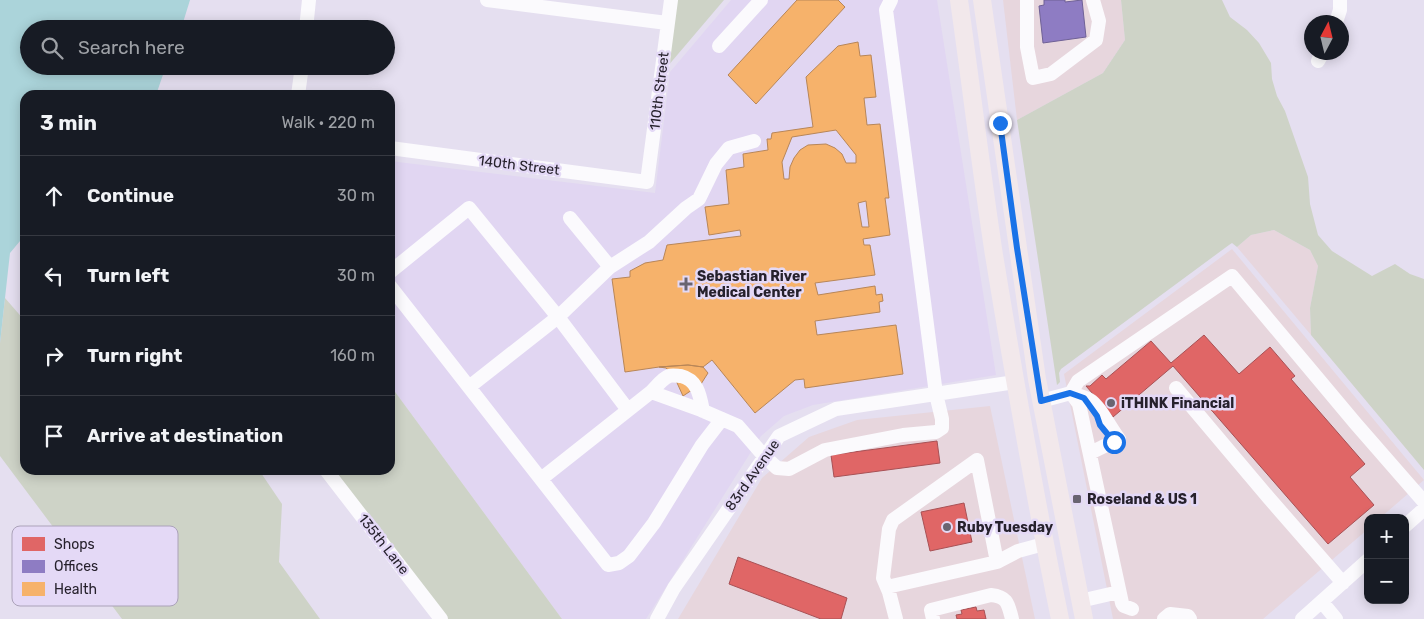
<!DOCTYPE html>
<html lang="en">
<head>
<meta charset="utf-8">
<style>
  body { margin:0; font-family:Rubik,sans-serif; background:#242831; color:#f1f3f6 }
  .controls { position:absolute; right:15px; bottom:15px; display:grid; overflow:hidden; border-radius:10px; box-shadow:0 2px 12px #0003 }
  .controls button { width:45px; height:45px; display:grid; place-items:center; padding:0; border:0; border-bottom:1px solid #363941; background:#171b24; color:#f1f3f6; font:25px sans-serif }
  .compass { position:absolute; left:1304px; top:15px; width:45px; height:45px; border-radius:50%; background:#171b24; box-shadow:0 2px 12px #0003; rotate:7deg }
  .stop { position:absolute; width:15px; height:15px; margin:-11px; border:4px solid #1a73e8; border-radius:50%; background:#fff }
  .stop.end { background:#1a73e8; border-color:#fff; box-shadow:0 1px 5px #0008 }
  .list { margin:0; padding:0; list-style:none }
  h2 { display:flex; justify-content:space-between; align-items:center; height:65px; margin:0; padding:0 20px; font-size:21px }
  h2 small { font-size:16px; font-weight:400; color:#9ea1a6 }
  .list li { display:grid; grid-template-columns:32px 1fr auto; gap:15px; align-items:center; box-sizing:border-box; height:80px; padding:0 20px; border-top:1px solid #363941 }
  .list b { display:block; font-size:19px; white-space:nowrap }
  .list em { font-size:16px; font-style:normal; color:#9ea1a6 }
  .icon { flex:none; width:28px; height:28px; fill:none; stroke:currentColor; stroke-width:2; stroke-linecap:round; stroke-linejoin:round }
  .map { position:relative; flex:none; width:1424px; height:619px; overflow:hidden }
  .search { position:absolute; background:#171b24; box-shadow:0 2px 12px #0003; left:20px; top:20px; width:375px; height:55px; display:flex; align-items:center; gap:12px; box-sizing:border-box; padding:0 18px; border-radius:28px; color:#9ea1a6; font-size:19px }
  .panel { position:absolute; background:#171b24; box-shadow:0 2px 12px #0003; left:20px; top:90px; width:375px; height:385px; border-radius:15px }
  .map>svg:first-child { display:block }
  .commercial { fill:#e7d6dd }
  .built { fill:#e1d6f2 }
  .green { fill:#ced3c7 }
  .water { fill:#abd4da }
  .shops { fill:#e06666; stroke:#a85155 }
  .offices { fill:#8e7cc3; stroke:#6f6196 }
  .health { fill:#f6b26b; stroke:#b88658; fill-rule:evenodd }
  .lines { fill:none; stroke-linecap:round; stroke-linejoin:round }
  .minor { stroke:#fbfafd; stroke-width:14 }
  .major { stroke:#f2e8eb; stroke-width:18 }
  .route { stroke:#1a73e8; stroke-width:6 }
  .poi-dot { fill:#696471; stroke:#e4d9f6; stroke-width:2 }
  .labels { text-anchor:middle; stroke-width:5; stroke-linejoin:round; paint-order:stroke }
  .street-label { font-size:14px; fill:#26212c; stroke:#e4d9f6 }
  .poi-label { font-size:14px; font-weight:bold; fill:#26212c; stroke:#e4d9f6; text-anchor:start }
  .key { fill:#e4d9f6; stroke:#aba2b9; stroke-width:1 }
  .key-label { font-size:14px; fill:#26212c }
</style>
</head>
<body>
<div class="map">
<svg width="1424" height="619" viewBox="0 0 1424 619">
  <rect width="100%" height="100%" fill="#e5dff0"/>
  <!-- commercial -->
  <path class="commercial" d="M1003 0H1121L1125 40 1103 73 1017 120Z
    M1274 230 1310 250 1318 266 1310 308 1311 335 1237 247 1251 235Z
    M1232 249 1424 480 1380 518H1368V529L1263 619H1113L1064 374Z
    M990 406 1035 619H678L762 478 809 437 857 420Z"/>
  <!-- built -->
  <path class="built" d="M731 0H937L996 375 813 405 784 416 761 436 646 619H562L390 385V161L655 193 670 72Z"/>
  <!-- green -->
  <path class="green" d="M672 0H724L667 67Z
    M1121 0H1222L1230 17 1247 30 1259 43 1271 63 1272 79 1277 96 1285 111 1308 177 1310 204 1318 235 1332 251 1372 276 1395 264 1410 274 1424 279V470L1311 335 1310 308 1318 266 1310 250 1274 230 1251 235 1237 247 1232 243 1229 245 1061 369 1059 373 1060 382 1057 385 1017 120 1103 73 1125 40Z
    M5 298 25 321V470H259L282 504 279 562 320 619H122L0 456V343Z
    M390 385 562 619H446L334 470H390Z"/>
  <!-- water -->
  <path class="water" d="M0 0H190L181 29H29V66H166L156 95H25V235L10 253 0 343Z"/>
  <!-- shops -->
  <path class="shops" d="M1204 335 1239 374 1270 347 1295 376 1291 379 1365 464 1350 477 1374 505 1328 544 1173 366 1113 417 1086 386H1090L1102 375 1106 379 1151 341 1171 363Z
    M937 441 940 463 834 477 831 455Z
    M964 503 972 542 930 551 921 512Z
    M738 557 847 598 841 619H821L729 584Z
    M976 607 977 611 984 610 986 619H957L956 615 962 614 961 610Z"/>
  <!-- offices -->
  <path class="offices" d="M1044 0H1065V2L1082 0 1086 37 1043 43 1039 6 1044 5Z"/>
  <!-- health -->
  <path class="health" d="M797 0H838L845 7 756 104 728 75Z
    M858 42 860 56 871 55 876 97 864 98 867 125 880 124 889 198H885L890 235 863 239 864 245H870L875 275 815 283 818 295 875 286 876 295 882 294 883 301 879 302 880 312 815 321 817 335 896 325 903 374 805 388 804 379 795 380 755 413 712 360 703 367 688 365 659 367 625 372 612 279 630 277V271L645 263 663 260 667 245 741 236 740 230 709 235 705 207 729 204 726 170 744 167 743 154 768 150 767 139H771L772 133 813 127 806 77 838 46ZM836 130 856 155V163H846L842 154 835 148 826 144 808 145 800 150 794 158 790 167 789 179H784L782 162 792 137ZM866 201 869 227H862L858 203Z
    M688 365 703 367 708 373 701 384 683 396 673 374 666 368 659 367Z"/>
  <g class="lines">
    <!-- minor -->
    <path class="minor" d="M487 0 667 23
      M1027 0V47L1033 78 1051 74 1096 40 1099 21 1093 0
      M1336 22 1340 10V0
      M306 29 309 0
      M719 46 761 0
      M1318 61 1323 52
      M298 95 302 66
      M390 148 647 182 671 0
      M570 218 610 267
      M390 272 469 208 558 317 628 410
      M390 286 608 565 619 563 629 556 654 523 702 445 722 419
      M469 387 558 317 610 267 649 242 686 208 699 199 716 164 729 148 754 141
      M1176 388 1268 497 1343 583
      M651 392 701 410 738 426 764 456 777 468 789 469 825 450 903 435 936 432 942 428V419L936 394 886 10 891 0
      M1041 401 1071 393 1079 404 1122 603 1124 606 1132 609
      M1090 453 1119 439C1111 429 1099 405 1090 400 1084 397 1077 395 1071 393L1078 381 1232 276 1356 424 1424 502
      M326 470 441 619
      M541 479 651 392C656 387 663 378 669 376 672 375 678 376 681 376 698 380 700 396 703 411
      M1405 526 1424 509
      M887 587 997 562 1018 551 1044 544
      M1080 601 1119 592
      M1322 602 1336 619
      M657 619 674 588 779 436 836 409 1015 382
      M896 619 889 592 883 578 889 529 893 520 977 460 997 562
      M933 619 931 610 991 595C1008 597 1008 604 1012 619
      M1164 619 1170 614 1188 616 1190 619
      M1302 619 1368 560"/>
    <!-- major -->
    <path class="major" d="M959 0C971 85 981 170 994 255 1014 377 1035 498 1060 619
      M982 0 1037 379 1084 619"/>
  </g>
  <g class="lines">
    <!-- route -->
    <path class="route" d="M1000 123 1017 248 1041 401 1070 393 1084 398 1097 416 1100 425 1114 442"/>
  </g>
  <!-- markers -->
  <g class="poi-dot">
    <path d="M683.5 276.5h5v5h5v5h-5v5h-5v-5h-5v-5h5z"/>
    <circle cx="1111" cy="403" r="5"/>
    <rect x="1072" y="494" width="10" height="10" rx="2.5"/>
    <circle cx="947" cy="527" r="5"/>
  </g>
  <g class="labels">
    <!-- street labels -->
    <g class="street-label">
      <text transform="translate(659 91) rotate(-83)" y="5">110th Street</text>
      <text transform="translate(519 165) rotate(7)" y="5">140th Street</text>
      <text transform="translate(752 475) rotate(-55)" y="5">83rd Avenue</text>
      <text transform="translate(384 544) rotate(52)" y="5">135th Lane</text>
    </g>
    <!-- poi labels -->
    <g class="poi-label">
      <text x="697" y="281">Sebastian River<tspan x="697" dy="16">Medical Center</tspan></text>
      <text x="1121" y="408">iTHINK Financial</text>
      <text x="1087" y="504">Roseland &amp; US 1</text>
      <text x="957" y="532">Ruby Tuesday</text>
    </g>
  </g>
  <!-- legend -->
  <rect x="12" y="526" width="166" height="80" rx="8" class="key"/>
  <rect x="22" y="537" width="23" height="14" fill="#e06666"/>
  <rect x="22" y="560" width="23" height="13" fill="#8e7cc3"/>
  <rect x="22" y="582" width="23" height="14" fill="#f6b26b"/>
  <g class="key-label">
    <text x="54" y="549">Shops</text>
    <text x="54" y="571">Offices</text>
    <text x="54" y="594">Health</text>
  </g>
</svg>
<div class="controls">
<button>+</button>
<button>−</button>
</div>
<svg class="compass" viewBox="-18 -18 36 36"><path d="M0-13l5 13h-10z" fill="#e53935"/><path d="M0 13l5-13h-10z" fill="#9ea1a6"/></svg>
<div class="stop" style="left:1114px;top:442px"></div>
<div class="stop end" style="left:1000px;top:123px"></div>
<div class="search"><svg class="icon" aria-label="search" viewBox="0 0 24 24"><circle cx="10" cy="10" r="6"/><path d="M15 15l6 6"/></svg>Search here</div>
<section class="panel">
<h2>3 min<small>Walk · 220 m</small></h2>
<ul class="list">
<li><svg class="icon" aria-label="ahead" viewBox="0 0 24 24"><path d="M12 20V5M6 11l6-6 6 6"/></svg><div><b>Continue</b></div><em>30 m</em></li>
<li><svg class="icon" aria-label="left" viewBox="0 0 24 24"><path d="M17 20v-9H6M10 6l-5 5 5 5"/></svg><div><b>Turn left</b></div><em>30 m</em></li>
<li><svg class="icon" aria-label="right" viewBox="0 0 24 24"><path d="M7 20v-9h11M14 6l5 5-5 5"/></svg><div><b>Turn right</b></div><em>160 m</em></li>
<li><svg class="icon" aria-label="arrive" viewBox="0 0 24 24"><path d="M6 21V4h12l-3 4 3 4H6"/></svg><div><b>Arrive at destination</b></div></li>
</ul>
</section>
</div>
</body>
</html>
